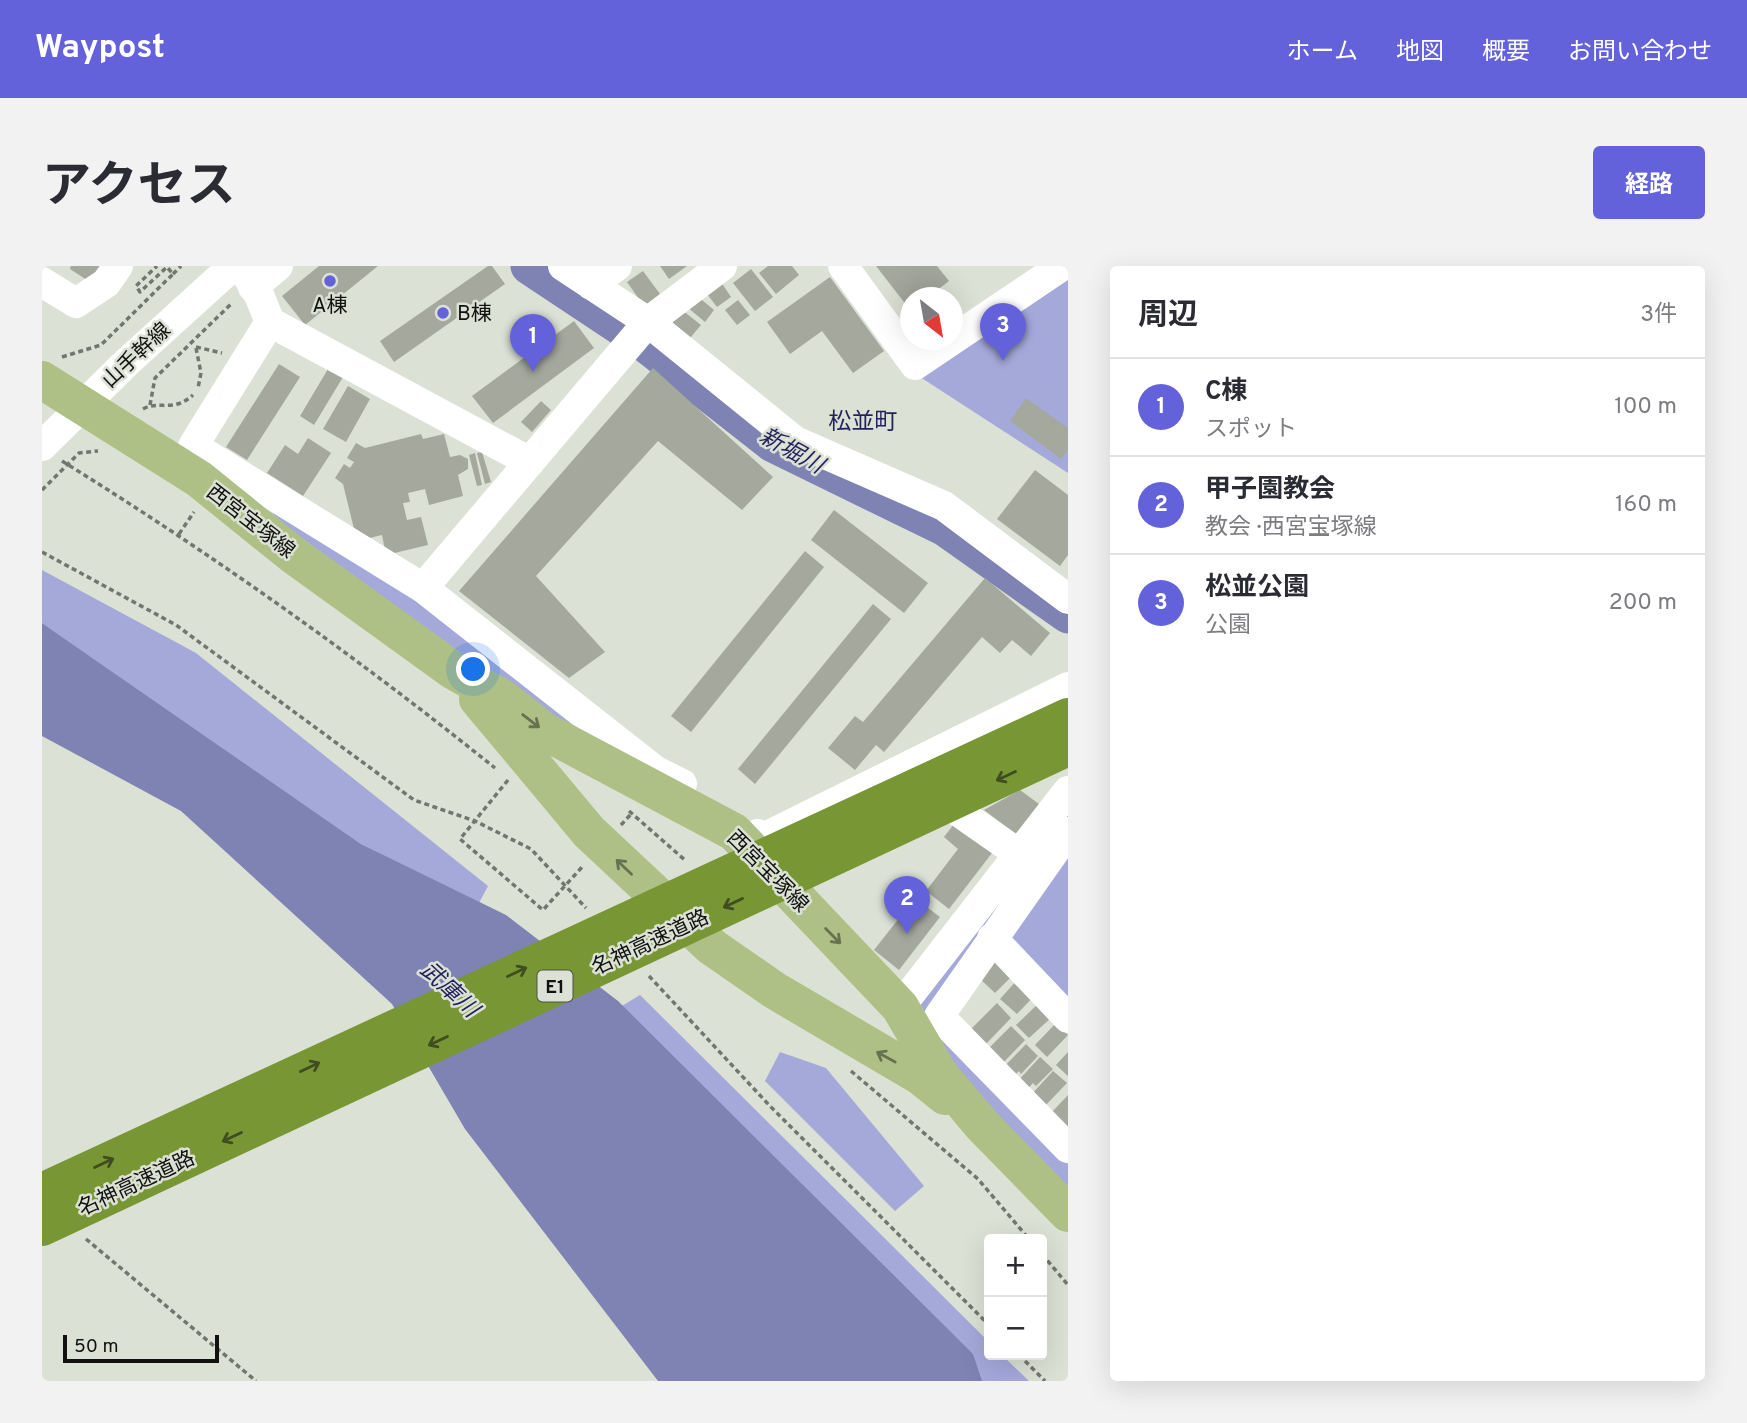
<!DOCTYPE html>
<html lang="ja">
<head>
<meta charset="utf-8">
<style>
  body { margin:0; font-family:Overpass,"Noto Sans JP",sans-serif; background:#f2f2f3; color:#2b2b33 }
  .controls { position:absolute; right:21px; bottom:21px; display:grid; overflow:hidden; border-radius:7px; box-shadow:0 7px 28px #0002 }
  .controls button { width:63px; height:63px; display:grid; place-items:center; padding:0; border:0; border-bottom:2px solid #e1e1e2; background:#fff; color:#2b2b33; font:35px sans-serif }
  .compass { position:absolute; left:858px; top:21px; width:63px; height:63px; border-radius:50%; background:#fff; box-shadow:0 7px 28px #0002; rotate:149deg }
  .scale { position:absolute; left:21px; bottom:18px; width:156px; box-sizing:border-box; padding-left:7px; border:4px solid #11120f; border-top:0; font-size:19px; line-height:24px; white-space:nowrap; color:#11120f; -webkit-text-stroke:5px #dce1d5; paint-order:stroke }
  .you { position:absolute; left:432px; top:404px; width:24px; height:24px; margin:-18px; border:5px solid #fff; border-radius:50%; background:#1a73e8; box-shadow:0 0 0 10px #1a73e833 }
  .badge { display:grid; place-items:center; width:46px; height:46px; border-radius:50%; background:#6462db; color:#fff; font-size:23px; font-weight:700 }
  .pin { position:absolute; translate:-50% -58px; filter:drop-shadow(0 2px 4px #0008) }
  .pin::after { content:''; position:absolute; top:37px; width:24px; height:21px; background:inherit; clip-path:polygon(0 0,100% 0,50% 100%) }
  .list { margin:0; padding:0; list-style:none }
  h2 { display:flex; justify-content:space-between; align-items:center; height:91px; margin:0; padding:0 28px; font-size:30px }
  h2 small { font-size:23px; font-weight:400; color:#7c7c81 }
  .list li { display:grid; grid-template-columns:46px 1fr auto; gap:21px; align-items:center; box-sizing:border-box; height:98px; padding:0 28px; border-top:2px solid #e1e1e2 }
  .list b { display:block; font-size:26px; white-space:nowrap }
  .list p { margin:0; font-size:23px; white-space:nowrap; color:#7c7c81 }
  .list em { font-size:23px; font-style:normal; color:#7c7c81 }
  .map { position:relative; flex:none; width:1026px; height:1115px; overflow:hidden; border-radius:7px }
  header { display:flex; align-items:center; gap:42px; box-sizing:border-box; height:98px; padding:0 35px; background:#6462db; color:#fff }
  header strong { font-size:33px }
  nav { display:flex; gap:38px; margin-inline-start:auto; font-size:24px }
  .intro { display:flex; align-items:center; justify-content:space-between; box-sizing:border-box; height:168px; padding:0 42px }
  h1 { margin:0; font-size:49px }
  .button { padding:18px 32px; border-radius:7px; background:#6462db; color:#fff; font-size:24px; font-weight:700 }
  main { display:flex; gap:42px; padding:0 42px }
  aside { flex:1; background:#fff; border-radius:7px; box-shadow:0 7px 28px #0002 }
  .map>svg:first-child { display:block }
  .green { fill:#a4a9da }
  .water { fill:#7e83b3 }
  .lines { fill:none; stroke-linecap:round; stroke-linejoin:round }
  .river { stroke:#7e83b3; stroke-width:37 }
  .building { fill:#a4a89d }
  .path { stroke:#73766e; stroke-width:3.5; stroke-dasharray:5 3.5; stroke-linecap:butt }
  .minor { stroke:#fff; stroke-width:30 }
  .major { stroke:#aec085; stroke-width:38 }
  .highway { stroke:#789634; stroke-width:38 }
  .oneway { stroke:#677250 }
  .oneway2 { stroke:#3f4d20 }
  .poi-dot { fill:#6462db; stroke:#dce1d5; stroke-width:2.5 }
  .labels { text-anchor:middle; stroke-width:5; stroke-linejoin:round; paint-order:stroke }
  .shield { fill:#dce1d5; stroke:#4e504a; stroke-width:2 }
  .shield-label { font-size:19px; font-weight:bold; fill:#11120f }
  .poi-label { font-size:21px; fill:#11120f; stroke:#dce1d5 }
  .street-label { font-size:21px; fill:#11120f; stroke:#dce1d5 }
  .neighbourhood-label { font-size:23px; fill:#24225b; stroke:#dce1d5 }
  .water-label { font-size:23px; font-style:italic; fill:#24225d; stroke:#dce1d5 }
</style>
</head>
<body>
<header>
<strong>Waypost</strong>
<nav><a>ホーム</a><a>地図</a><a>概要</a><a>お問い合わせ</a></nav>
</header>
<div class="intro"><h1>アクセス</h1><a class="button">経路</a></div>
<main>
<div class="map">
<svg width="1026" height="1115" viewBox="0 0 1026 1115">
  <rect width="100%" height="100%" fill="#dce1d5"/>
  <!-- green -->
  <path class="green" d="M1026 7V207L875 109Z
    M220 238 368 324 599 499 511 458 284 296Z
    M0 304 154 387 446 620 437 637 319 578 0 357Z
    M1026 536V554L888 752 1026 898V936L875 755 882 721Z
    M1026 576V740L958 672Z
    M598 729 947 1076V1089H960L987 1115H937L565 749Z
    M738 786 784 802 882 920 853 945 723 815Z"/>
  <!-- water -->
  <path class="water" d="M0 357 319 578 464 649 576 735 931 1088 940 1115H616L423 863 350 738 139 545 0 470Z"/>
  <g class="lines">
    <!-- river -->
    <path class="river" d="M487 0 597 73 731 178 903 262 1026 349"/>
  </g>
  <!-- building -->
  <path class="building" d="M29 0H59L48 16 28 3Z
    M277 0H336L263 59 240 30Z
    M446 0H450L463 18 352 96 338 75Z
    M618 0H645L627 13Z
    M726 0H750L757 9 734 28 717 7Z
    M834 0H895L907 15 885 32H869V45Z
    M709 3 731 31 713 45 691 17Z
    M601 5 618 28 602 40 585 16Z
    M788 11 842 85 811 107 780 65 748 88 725 56Z
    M677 13 689 31 675 41 662 24Z
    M654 29 672 44 663 56 645 41Z
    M696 34 708 49 695 59 683 44Z
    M640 44 659 59 648 72 630 56Z
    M532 55 552 82 451 157 430 130Z
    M237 98 258 111 205 194 184 181Z
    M611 102 731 211 700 244 616 175 494 310 563 386 527 412 417 325Z
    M286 103 301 111 272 159 258 150Z
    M306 120 328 133 304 176 281 163Z
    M984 132 1026 162V184L1019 193 968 155Z
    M499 135 509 144 490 166 479 156Z
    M379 168 381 173 402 168 408 191 418 189 426 193V203L416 209 421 230 387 239 383 223 366 227 368 236 361 237 365 254 379 251 386 279 344 289 340 269 315 275 301 218 293 212 302 198 308 202 312 196 305 192 314 177 323 182Z
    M266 172 289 187 261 230 225 207 243 179 256 188Z
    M440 186 449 216 443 218 435 187Z
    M433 187 440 219 435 220 427 189Z
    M993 204 1026 229V289L1018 300 955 253Z
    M792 244 886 317 862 347 769 274Z
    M763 285 782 301 649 466 629 450Z
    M943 312 1008 367 989 390 970 374 958 387 940 371 842 486 834 479 813 504 786 482 813 450 821 456Z
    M831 338 849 353 713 518 696 503Z
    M978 524 997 538 974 568 942 544Z
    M912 558 950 587 907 643 884 625 916 583 902 571Z
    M873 632 898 651 857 704 832 684Z
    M953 694 970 710 953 727 936 711Z
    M976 713 993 729 975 748 958 733Z
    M955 737 969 752 944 778 929 763Z
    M997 737 1010 751 987 772 974 759Z
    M1014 757 1026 769 1005 791 993 779Z
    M969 760 983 774 961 797 946 783Z
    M984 778 996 790 979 808 977 805 969 813 959 804Z
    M1026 786V810L1014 799Z
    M998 791 1011 803 994 820 991 817 983 826 974 817Z
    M1011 805 1025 817 1001 842 988 830Z
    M1026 829V863L1009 847Z"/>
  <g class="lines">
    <!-- path -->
    <path class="path" d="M131 8 139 0
      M154 81 180 87
      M154 82 159 107 156 122
      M20 91 59 79 131 8 125 1 98 26 94 20 115 0
      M108 139 113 112 189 38
      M101 143C117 134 131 147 151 129
      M20 195C170 288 315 391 453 502
      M0 224 37 187 56 185
      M137 268 152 246
      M0 286 134 359 372 534 433 555 489 583 544 642
      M466 514 418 573 501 644 541 600
      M587 545 644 595
      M579 559 590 547
      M607 710 727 839 947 1059
      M809 805 936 913 987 973
      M44 973 214 1115
      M1000 988 1026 1019
      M977 1089 1003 1115"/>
    <!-- minor -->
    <path class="minor" d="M199 0 217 29 228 56 488 196
      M521 0 606 56 753 175 902 240 1026 333
      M801 0 873 99 1020 0
      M0 16 34 37 64 17 76 0
      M549 19 575 0
      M211 21 236 0
      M228 56 151 180 381 322 614 505 640 518
      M0 180 83 98 191 0
      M381 322 606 56 680 0
      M891 528 977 588
      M1026 566 897 750 1026 882
      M716 568 721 572 1026 421
      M950 672 1026 752
      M858 741 1026 525"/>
    <!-- major -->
    <path class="major" d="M0 114 157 213 250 288 412 405 460 432 502 465 692 566 858 741 897 808 940 859 1026 947
      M436 433 547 566 670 681 732 724 878 810 903 830"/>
    <!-- highway -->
    <path class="highway" d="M0 926 1026 451
      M0 961 1026 481"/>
  </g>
  <!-- one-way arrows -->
  <defs><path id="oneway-shaft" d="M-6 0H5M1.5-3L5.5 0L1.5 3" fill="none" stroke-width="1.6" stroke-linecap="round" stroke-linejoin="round" transform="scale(1.75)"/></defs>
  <g class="oneway">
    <use href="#oneway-shaft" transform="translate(489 455) rotate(38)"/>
    <use href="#oneway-shaft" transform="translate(582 601) rotate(-136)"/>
    <use href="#oneway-shaft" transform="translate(791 670) rotate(45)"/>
    <use href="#oneway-shaft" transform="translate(844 791) rotate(-151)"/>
  </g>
  <g class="oneway2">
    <use href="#oneway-shaft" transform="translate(964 510) rotate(155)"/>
    <use href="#oneway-shaft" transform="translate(691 637) rotate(155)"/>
    <use href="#oneway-shaft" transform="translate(475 706) rotate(-25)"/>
    <use href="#oneway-shaft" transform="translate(396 775) rotate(155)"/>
    <use href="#oneway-shaft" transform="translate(268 801) rotate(-25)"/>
    <use href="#oneway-shaft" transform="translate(190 871) rotate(155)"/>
    <use href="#oneway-shaft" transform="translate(62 897) rotate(-25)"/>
  </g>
  <!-- markers -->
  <g class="poi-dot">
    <circle cx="288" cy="15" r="7"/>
    <circle cx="401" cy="47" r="7"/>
  </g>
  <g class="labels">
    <!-- shield labels -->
    <rect class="shield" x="495.5" y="704.5" width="35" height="31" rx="5"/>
    <g class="shield-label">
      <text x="513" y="727">E1</text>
    </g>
    <!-- poi labels -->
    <g class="poi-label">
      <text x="288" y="46">A棟</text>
      <text x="415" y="54" text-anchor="start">B棟</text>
    </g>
    <!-- street labels -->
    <g class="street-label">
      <text transform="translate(94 89) rotate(-43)" y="7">山手幹線</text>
      <text transform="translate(209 255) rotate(38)" y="7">西宮宝塚線</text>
      <text transform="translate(726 605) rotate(45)" y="7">西宮宝塚線</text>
      <text transform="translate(608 676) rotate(-25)" y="7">名神高速道路</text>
      <text transform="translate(94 917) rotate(-25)" y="7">名神高速道路</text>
    </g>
    <!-- neighbourhood labels -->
    <g class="neighbourhood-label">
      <text x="821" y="163">松並町</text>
    </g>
    <!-- water labels -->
    <g class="water-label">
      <text transform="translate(750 184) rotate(29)" y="8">新堀川</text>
      <text transform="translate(408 723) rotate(43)" y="8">武庫川</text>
    </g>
  </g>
</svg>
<div class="controls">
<button>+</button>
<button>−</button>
</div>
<svg class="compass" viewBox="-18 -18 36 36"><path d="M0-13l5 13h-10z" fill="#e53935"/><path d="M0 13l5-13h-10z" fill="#7c7c81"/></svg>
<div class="scale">50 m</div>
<div class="you"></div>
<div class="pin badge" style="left:491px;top:106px">1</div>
<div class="pin badge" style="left:865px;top:668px">2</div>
<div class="pin badge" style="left:961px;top:95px">3</div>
</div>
<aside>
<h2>周辺<small>3件</small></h2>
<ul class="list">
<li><span class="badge">1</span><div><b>C棟</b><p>スポット</p></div><em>100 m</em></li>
<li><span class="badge">2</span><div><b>甲子園教会</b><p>教会 · 西宮宝塚線</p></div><em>160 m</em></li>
<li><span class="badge">3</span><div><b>松並公園</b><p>公園</p></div><em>200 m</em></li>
</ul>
</aside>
</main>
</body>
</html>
